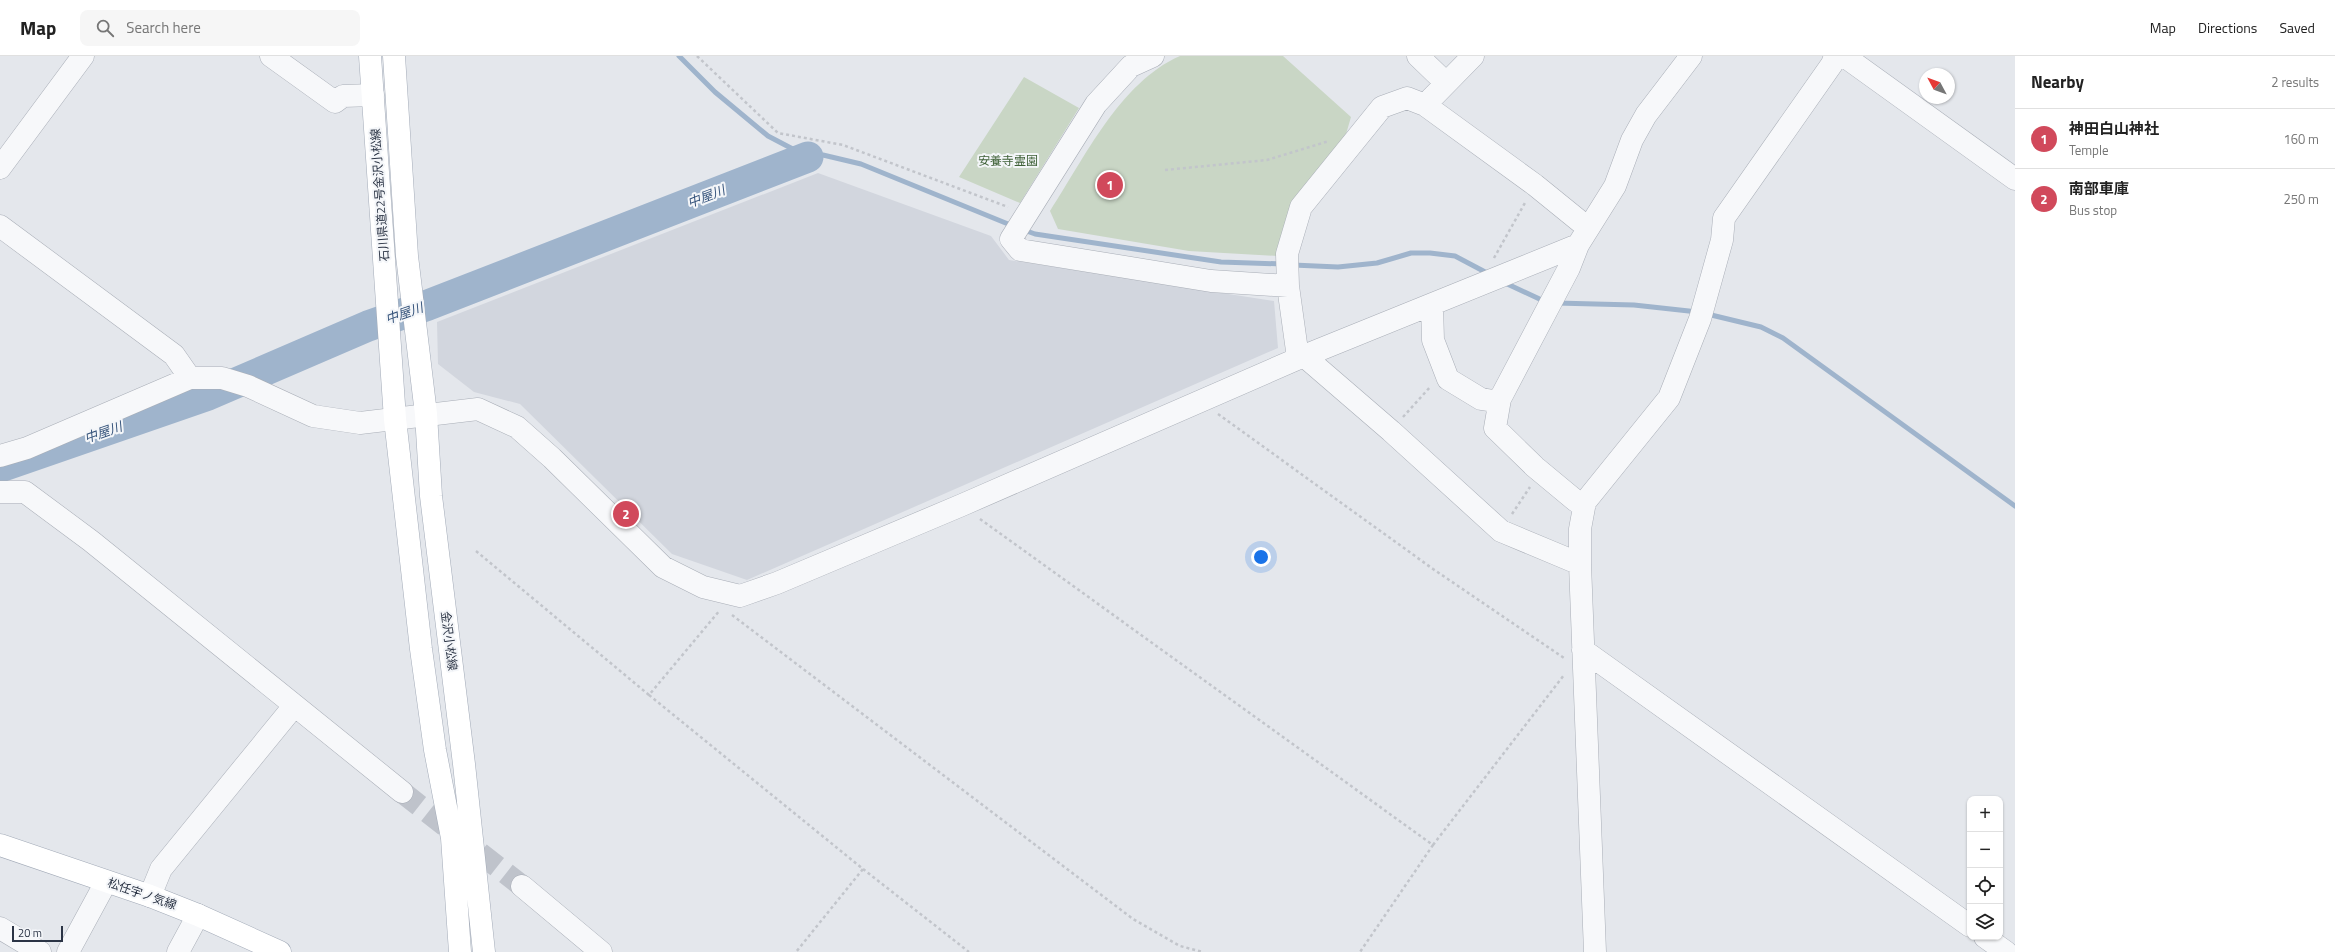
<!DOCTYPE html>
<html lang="en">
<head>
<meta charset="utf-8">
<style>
  body { margin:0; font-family:"Titillium Web","Noto Sans JP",sans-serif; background:#f6f6f6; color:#222 }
  .controls { position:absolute; right:12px; bottom:12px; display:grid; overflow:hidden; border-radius:8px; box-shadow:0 1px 3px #0004 }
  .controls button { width:36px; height:36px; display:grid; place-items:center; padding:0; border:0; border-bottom:1px solid #e0e0e0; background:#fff; color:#222; font:20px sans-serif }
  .compass { position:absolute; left:1919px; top:12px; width:36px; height:36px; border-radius:50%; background:#fff; box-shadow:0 1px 3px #0004; rotate:311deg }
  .scale { position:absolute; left:12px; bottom:10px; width:51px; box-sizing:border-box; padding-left:4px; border:2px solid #2b3445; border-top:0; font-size:11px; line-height:14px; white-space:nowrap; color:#2b3445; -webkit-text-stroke:3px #f4f6f9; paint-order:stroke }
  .you { position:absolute; left:1261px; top:501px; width:14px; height:14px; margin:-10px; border:3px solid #fff; border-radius:50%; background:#1a73e8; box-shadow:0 0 0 6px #1a73e833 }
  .badge { display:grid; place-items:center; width:26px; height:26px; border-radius:50%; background:#d1495b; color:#fff; font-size:13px; font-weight:700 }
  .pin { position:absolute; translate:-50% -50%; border:2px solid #fff; box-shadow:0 1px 4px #0006 }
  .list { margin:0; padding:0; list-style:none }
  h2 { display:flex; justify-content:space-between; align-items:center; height:52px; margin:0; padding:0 16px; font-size:17px }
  h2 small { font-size:13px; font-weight:400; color:#767676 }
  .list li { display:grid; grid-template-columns:26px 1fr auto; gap:12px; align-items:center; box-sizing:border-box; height:60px; padding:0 16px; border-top:1px solid #e0e0e0 }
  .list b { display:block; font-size:15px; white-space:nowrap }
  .list p { margin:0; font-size:13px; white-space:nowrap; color:#767676 }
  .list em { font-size:13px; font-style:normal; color:#767676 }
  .icon { flex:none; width:22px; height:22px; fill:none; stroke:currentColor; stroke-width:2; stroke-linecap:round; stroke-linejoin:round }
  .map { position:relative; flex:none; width:2015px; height:896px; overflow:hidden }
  header { display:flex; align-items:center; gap:24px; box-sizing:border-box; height:56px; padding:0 20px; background:#fff; border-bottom:1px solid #e0e0e0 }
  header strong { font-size:19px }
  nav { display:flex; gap:22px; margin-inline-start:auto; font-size:14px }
  .search { width:280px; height:36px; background:#f6f6f6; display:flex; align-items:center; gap:10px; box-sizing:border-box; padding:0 14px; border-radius:8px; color:#767676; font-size:15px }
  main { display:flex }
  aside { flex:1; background:#fff }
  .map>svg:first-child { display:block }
  .built { fill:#d2d6de }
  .green { fill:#c9d6c5 }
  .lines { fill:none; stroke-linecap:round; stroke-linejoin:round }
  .stream { stroke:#9fb4cc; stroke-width:5 }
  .river { stroke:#9fb4cc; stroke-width:31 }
  .minor-tunnel { stroke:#bfc3cb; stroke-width:22; stroke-dasharray:22 11; stroke-linecap:butt }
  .minor-casing { stroke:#a9aeb7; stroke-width:23 }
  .major-casing { stroke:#a3abb8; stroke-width:23 }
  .path { stroke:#c2c5cb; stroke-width:2.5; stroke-dasharray:3 3; stroke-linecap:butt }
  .minor { stroke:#f7f8fa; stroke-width:22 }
  .major { stroke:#fff; stroke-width:22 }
  .labels { text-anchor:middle; stroke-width:4; stroke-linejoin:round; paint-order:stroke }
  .park-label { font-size:12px; fill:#3f6138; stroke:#f4f6f9 }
  .street-label { font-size:12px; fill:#2b3445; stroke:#f4f6f9 }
  .water-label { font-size:13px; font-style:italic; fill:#34527a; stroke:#f4f6f9 }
</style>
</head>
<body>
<header>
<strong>Map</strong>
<div class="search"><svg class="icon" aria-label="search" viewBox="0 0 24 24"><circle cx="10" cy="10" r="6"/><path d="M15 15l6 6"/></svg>Search here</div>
<nav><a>Map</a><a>Directions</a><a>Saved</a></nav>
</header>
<main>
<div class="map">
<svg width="2015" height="896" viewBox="0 0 2015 896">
  <rect width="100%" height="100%" fill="#e4e7ec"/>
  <!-- built -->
  <path class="built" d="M818 117 991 180 1009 204 1274 245 1278 292 747 524 672 498 520 348 474 336 438 308 437 266Z"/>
  <!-- green -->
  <path class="green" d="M1180 0H1283L1351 61 1344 85 1278 200 1189 195 1058 173 1050 155C1084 103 1120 26 1180 0Z
    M1024 21 1079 52 1020 147 959 121Z"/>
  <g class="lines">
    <!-- stream -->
    <path class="stream" d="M679 0 715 36 768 80 808 101 823 99 861 108 1013 170
      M1024 174 1035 178 1221 206 1283 208
      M1293 209 1338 211 1377 207 1411 197H1430L1455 200 1489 218
      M1503 226 1546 246
      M1556 247 1634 249 1698 256
      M1707 258 1761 271 1783 282 2015 450"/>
    <!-- river -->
    <path class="river" d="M0 411 208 339 368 270 428 249 808 101"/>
    <!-- minor-tunnel -->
    <path class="minor-tunnel" d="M402 736 522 830"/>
    <!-- minor casing -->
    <g class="minor-casing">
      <path id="minor" d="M271 0 335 46 343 40 373 39
        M1153 0 1131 10 1096 48 1011 183 1020 194 1211 225 1288 230
        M1418 0 1446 27
        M1844 0 2015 123
        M1425 49 1473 0
        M0 112 83 0
        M0 170 174 299 190 322
        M1578 189 1569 212 1500 343 1495 372 1535 411 1576 445 1585 446
        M1432 249 1433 284 1448 323 1481 343 1494 345 1500 343
        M1304 300 1391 375 1501 475 1580 508
        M1298 302 1288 230 1287 198 1301 151 1382 51 1407 42 1425 49 1535 129 1588 172
        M0 400 27 392 190 322H222L248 330 313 360 360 367 478 353 517 371 552 402 663 511 703 531 740 540 777 527 962 449 1304 300 1578 189 1615 130 1632 84 1646 59 1691 0
        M0 436H25L91 485 402 736
        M1583 594 1970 870
        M522 830 601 896
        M150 840 161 813 294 650
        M0 872 40 896
        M1985 881 2006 896
        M68 896 106 826
        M178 896 198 859
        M1595 896 1580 508V473L1585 446 1669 342 1700 263 1722 184 1724 162 1832 8 1835 0"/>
    </g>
    <!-- major casing -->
    <g class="major-casing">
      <path id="major" d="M370 0 395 363 421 593 435 694 452 782 460 896
        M394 0 407 200 426 358 431 440 464 708 484 896
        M0 789 150 840 198 859 280 896"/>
    </g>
    <!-- path -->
    <path class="path" d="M697 0 778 77 843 89 1008 151
      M1165 114 1267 104 1329 85
      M1494 202 1526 145
      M1218 358 1433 513 1564 602
      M1403 361 1431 330
      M1512 458 1530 431
      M980 463 1433 789 1360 896
      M476 495 649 639 720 554
      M732 559 1133 863 1180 890 1203 896
      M649 639 863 813 796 896
      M1433 789 1564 619
      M863 813 969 896"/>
    <!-- minor -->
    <use href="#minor" class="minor"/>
    <!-- major -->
    <use href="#major" class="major"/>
  </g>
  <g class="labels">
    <!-- park labels -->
    <g class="park-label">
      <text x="1008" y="109">安養寺霊園</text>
    </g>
    <!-- street labels -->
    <g class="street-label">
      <text transform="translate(380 139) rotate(-94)" y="4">石川県道22号金沢小松線</text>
      <text transform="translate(449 585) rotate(83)" y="4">金沢小松線</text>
      <text transform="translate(142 838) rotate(19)" y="4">松任宇ノ気線</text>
    </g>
    <!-- water labels -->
    <g class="water-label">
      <text transform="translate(706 140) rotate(-21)" y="5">中屋川</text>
      <text transform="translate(404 257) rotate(-19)" y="5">中屋川</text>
      <text transform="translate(103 376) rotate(-19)" y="5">中屋川</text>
    </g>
  </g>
</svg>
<div class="controls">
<button>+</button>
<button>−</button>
<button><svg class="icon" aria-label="locate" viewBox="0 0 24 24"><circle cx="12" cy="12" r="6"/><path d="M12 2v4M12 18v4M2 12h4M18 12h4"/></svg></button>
<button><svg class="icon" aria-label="layers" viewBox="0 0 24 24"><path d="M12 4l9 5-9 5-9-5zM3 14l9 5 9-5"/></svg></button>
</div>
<svg class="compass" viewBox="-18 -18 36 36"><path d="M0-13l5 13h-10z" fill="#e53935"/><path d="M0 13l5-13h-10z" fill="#767676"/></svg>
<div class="scale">20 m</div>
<div class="you"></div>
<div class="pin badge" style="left:1110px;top:129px">1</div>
<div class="pin badge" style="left:626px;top:458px">2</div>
</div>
<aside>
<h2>Nearby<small>2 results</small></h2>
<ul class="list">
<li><span class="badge">1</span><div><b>神田白山神社</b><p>Temple</p></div><em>160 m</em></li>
<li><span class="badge">2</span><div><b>南部車庫</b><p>Bus stop</p></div><em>250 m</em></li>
</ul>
</aside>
</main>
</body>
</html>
